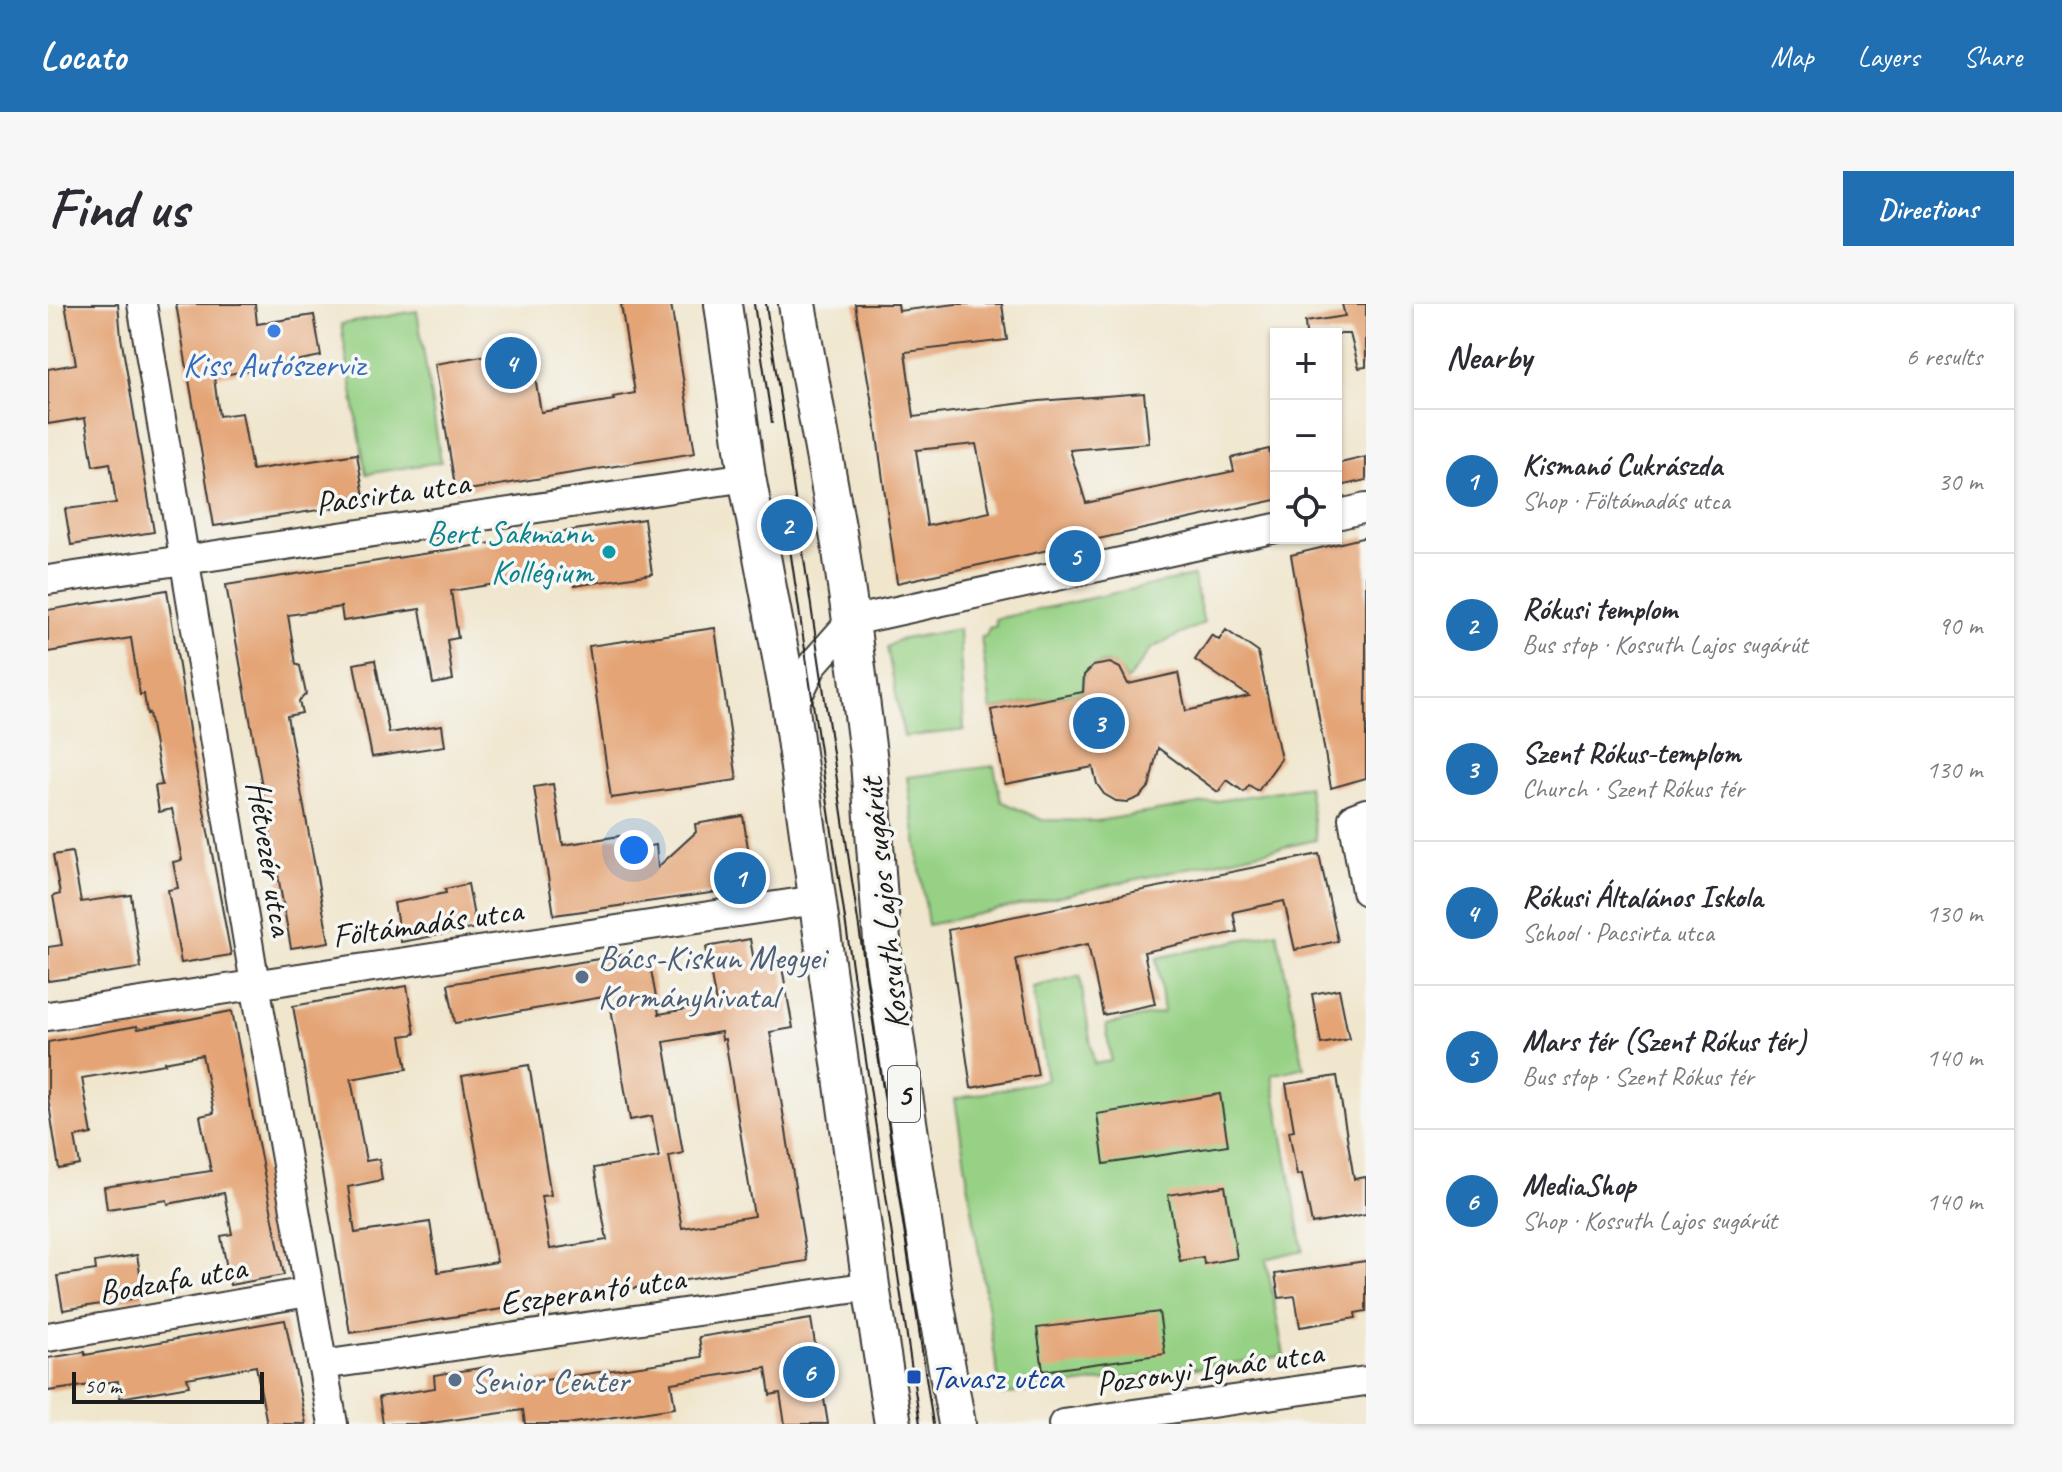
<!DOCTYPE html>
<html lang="en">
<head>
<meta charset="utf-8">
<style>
  body { margin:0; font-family:Caveat,sans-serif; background:#f7f7f7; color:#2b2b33 }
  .controls { position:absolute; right:24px; top:24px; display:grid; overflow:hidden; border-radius:0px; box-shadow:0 2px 6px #0004 }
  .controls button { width:72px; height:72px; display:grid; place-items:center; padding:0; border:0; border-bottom:2px solid #e1e1e2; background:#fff; color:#2b2b33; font:40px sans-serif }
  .scale { position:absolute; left:24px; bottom:20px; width:192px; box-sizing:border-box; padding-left:8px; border:4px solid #1c1c1c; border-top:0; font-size:22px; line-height:28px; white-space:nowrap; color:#1c1c1c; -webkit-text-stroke:6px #f6f6f2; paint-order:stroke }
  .you { position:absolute; left:586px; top:546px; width:28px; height:28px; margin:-20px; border:6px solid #fff; border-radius:50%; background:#1a73e8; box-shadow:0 0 0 12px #1a73e833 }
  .badge { display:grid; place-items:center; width:52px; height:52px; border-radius:50%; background:#1f6fb2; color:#fff; font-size:26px; font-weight:700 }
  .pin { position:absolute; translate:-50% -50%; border:4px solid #fff; box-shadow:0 2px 8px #0006 }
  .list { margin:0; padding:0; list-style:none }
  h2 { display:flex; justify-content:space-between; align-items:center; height:104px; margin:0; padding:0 32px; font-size:34px }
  h2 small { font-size:26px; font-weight:400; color:#7c7c81 }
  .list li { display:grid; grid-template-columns:52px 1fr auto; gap:24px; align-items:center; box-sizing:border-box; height:144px; padding:0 32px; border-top:2px solid #e1e1e2 }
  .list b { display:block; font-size:30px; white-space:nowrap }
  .list p { margin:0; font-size:26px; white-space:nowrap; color:#7c7c81 }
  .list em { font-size:26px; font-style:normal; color:#7c7c81 }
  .icon { flex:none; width:44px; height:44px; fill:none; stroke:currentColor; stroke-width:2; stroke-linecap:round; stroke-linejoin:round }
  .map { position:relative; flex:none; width:1318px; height:1120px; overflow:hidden; border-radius:0px }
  header { display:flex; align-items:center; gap:48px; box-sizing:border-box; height:112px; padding:0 40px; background:#1f6fb2; color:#fff }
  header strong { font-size:38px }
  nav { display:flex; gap:44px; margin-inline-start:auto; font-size:28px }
  .intro { display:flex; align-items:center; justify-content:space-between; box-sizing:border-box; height:192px; padding:0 48px }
  h1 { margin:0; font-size:56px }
  .button { padding:20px 36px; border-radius:0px; background:#1f6fb2; color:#fff; font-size:28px; font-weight:700 }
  main { display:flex; gap:48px; padding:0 48px }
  aside { flex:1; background:#fff; border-radius:0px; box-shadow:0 2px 6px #0004 }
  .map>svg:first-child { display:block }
  .green { fill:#97d185; stroke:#5a7650; stroke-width:2 }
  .building { fill:#e4a476; fill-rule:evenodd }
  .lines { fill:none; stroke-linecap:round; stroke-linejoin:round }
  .minor-casing { stroke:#3c3a37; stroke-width:32 }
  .major-casing { stroke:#3c3a37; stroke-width:40 }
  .minor { stroke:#fff; stroke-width:28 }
  .major { stroke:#fff; stroke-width:36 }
  .tram { stroke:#1c1c1c; stroke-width:2 }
  .shop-dot { fill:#3f7fe0; stroke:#f6f6f2; stroke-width:3 }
  .culture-dot { fill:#0f9aa8; stroke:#f6f6f2; stroke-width:3 }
  .service-dot { fill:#5c6f8a; stroke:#f6f6f2; stroke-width:3 }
  .transit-dot { fill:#1a4fb4; stroke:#f6f6f2; stroke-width:3 }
  .labels { text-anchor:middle; stroke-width:7; stroke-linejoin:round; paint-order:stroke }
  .shield { fill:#f6f6f2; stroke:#5d5d5c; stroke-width:2 }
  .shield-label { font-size:32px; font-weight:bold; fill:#1c1c1c }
  .shop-label { font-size:34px; fill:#366cbe; stroke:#f6f6f2 }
  .street-label { font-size:34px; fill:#1c1c1c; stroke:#f6f6f2 }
  .culture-label { font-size:34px; fill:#0d838f; stroke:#f6f6f2; text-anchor:end }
  .service-label { font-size:34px; fill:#4e5e75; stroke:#f6f6f2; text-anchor:start }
  .transit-label { font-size:34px; fill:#164399; stroke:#f6f6f2; text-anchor:start }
</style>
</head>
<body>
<header>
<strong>Locato</strong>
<nav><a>Map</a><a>Layers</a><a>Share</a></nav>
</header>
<div class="intro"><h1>Find us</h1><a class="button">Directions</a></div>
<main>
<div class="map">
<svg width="1318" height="1120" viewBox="0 0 1318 1120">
  <rect width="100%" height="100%" fill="#f6f6f2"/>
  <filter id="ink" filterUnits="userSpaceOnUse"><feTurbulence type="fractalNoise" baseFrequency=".0125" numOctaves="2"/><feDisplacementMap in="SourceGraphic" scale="16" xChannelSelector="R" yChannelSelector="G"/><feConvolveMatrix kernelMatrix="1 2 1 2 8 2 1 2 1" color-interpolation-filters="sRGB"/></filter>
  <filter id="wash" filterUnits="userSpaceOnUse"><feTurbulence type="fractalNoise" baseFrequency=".006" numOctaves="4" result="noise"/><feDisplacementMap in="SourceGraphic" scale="32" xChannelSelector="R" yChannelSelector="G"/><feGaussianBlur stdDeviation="1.8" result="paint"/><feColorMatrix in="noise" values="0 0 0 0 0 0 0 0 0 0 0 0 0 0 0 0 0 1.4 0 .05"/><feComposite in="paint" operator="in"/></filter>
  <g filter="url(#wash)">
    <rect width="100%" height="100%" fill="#f0e6cd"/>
    <!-- green -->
    <path class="green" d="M369 7 393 158 318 170 293 20Z
      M1145 272 1156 319 1104 344 1079 377C1068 355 1053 353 1036 371L1035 388 943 406 933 333 938 332 941 324 948 322 947 315Z
      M911 325 916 426 856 433 839 343 850 336Z
      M946 462 953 497 994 516 1049 517 1260 482 1268 536 880 621 859 473Z
      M1229 628 1256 763 1224 771 1255 946 1218 955 1236 1052 953 1091 907 795 999 776 984 683 1032 672 1046 760 1063 757 1058 721 1116 708 1109 654Z"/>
    <g id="blocks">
      <!-- building -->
      <path class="building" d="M17 0H70L73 33 106 228 23 241 17 205 68 199 62 159 45 162 37 114 0 120V65L28 60Z
        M128 0H207L209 20 266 11 273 52 166 73 171 112 194 109 204 166 309 150 317 199 166 222Z
        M573 0H623L647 149 408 188 387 60 482 44 493 108 566 96 565 93 587 89Z
        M807 0H850L851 7 908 0H954L959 36 857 48 866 113 991 97 1096 89 1101 139 1022 146 1038 199 1186 167 1183 154 1221 145 1224 159 1228 158V196L849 279 827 117ZM928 140 942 208 879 222 868 146Z
        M1294 0H1318V63L1311 64 1302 30H1258L1257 18 1297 12Z
        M1318 153V176L1288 183V160Z
        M596 215 604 270 526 282 524 268 403 287 410 334 399 336 405 376 385 380 372 305 295 317 293 303 240 311 248 360 252 362 258 390 251 397 254 409 239 412 281 638 243 644 178 281Z
        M1318 233V474L1283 484 1243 251Z
        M119 286 142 432 183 651 133 659 120 586 130 584 125 558 134 556 124 505 111 508 107 482 114 481 101 409 99 410 96 390 92 391 83 334 0 348V306Z
        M667 324 689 476 563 494 541 342Z
        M1178 326 1210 348 1233 455 1210 487 1201 481 1196 488 1179 476 1170 488 1110 444 1101 483 1092 493 1080 498 1068 497 1056 490 1049 480 1045 463 957 480 943 406 1035 388 1036 371 1045 362 1062 359 1072 364 1080 380 1130 369 1138 407 1201 392 1147 356 1164 331 1171 336Z
        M327 356 341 429 394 421 397 442 324 453 306 360Z
        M505 480 515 541 572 532 574 547 608 541 610 563 648 528 647 520 695 512 706 583 506 611 486 483Z
        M24 548 33 598 83 591 93 664 0 677V643L14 641 5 592 12 590 5 551Z
        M1271 550 1290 637 1247 646 1236 597 1185 608 1189 628 1096 648 1107 700 1055 711 1040 640 968 655 990 771 923 784 900 626Z
        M420 580 428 624 353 638 346 599 398 589 397 585Z
        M702 635 706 657 732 652 745 724 722 728 759 957 302 1029 245 702 359 682 367 730 353 732 359 765 303 775 318 857 331 855 334 876 300 883 307 929 382 918 390 968 449 958 414 772 481 761 503 891 493 892 502 945 559 936 546 864 611 853 604 812 582 816 561 692 407 719 400 680 581 650 582 658 601 655 611 710 668 700 658 643ZM673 728 674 736 677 735 706 912 634 924 621 852 635 849 616 738Z
        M1291 685 1301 735 1273 740 1264 690Z
        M184 707 236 971 182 981 173 932 184 930 176 889 120 900 119 896 59 905 56 883 163 867 152 812 166 809 154 751 116 758 117 760 34 774 44 830 27 833 32 861 11 865 0 794V738L89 722 90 725Z
        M1289 772 1306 875 1318 873V910L1264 920 1254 870 1249 871 1241 827 1246 826 1238 780Z
        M1172 790 1180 841 1056 860 1049 810Z
        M1177 882 1189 954 1156 960 1155 953 1132 957 1120 891Z
        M89 951 96 993 15 1006 9 972 48 966 47 958Z
        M1318 957V1007L1307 1009 1308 1014 1252 1023 1247 992 1231 994 1227 970Z
        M1111 1008 1117 1050 995 1067 989 1024Z
        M763 1015 780 1120H737L732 1089 722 1091 718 1064 623 1079 627 1104 519 1120H477L475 1106 376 1120H335L331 1093 387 1084 386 1071 446 1062 449 1083 654 1053 651 1033Z
        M237 1016 258 1120H219L208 1062 139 1074 141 1082 72 1094 70 1077 0 1087V1054L37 1048V1051Z"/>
    </g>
  </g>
  <g filter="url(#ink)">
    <use href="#blocks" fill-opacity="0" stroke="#3c3a37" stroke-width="2"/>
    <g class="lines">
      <!-- minor casing -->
      <g class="minor-casing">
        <path id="minor" d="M94 0 207 680 285 1120
          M1288 211 1318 204
          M0 276 699 173
          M743 406 765 360 803 317 1228 224
          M1318 509 1305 514 1318 587
          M0 712 768 596
          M0 1033 260 988
          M274 1061 823 982
          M1015 1120 1318 1077"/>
      </g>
      <!-- major casing -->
      <g class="major-casing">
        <path id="major" d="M675 0 699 173 743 406 823 982 845 1120
          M749 0 792 240 803 317 821 458 835 651 886 991 909 1120"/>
      </g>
      <!-- minor -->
      <use href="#minor" class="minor"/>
      <!-- major -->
      <use href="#major" class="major"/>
      <!-- tram -->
      <path class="tram" d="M706 0 724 119
        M718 0 885 1120
        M738 218 872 1120"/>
    </g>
  </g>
  <!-- markers -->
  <circle class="shop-dot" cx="226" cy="27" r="8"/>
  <circle class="culture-dot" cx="561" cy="248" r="8"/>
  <g class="service-dot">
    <circle cx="534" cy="673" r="8"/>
    <circle cx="407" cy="1076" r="8"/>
  </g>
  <rect class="transit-dot" x="858" y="1065" width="16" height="16" rx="4"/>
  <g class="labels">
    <!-- shield labels -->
    <rect class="shield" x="840" y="762" width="32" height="56" rx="6"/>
    <g class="shield-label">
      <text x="856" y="801">5</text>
    </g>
    <!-- shop labels -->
    <g class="shop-label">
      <text x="226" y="72">Kiss Autószerviz</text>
    </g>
    <!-- street labels -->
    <g class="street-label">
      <text transform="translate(344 188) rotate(-8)" y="12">Pacsirta utca</text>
      <text transform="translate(223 554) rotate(81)" y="12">Hétvezér utca</text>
      <text transform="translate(835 600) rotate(-96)" y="12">Kossuth Lajos sugárút</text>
      <text transform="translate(379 618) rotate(-8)" y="12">Föltámadás utca</text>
      <text transform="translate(124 975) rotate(-10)" y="12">Bodzafa utca</text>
      <text transform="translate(544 986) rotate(-8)" y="12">Eszperantó utca</text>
      <text transform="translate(1161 1063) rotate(-8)" y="12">Pozsonyi Ignác utca</text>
    </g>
    <!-- culture labels -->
    <g class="culture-label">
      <text x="545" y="240">Bert Sakmann<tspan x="545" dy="39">Kollégium</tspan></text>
    </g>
    <!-- service labels -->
    <g class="service-label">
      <text x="550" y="665">Bács-Kiskun Megyei<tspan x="550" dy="39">Kormányhivatal</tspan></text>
      <text x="423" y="1088">Senior Center</text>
    </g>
    <!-- transit labels -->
    <g class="transit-label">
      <text x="882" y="1085">Tavasz utca</text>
    </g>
  </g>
</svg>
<div class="controls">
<button>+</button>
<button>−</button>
<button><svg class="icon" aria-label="locate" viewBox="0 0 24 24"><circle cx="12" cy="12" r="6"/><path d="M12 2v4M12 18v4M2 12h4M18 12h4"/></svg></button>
</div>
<div class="scale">50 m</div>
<div class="you"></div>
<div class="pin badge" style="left:692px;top:574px">1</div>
<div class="pin badge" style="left:739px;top:221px">2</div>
<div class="pin badge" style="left:1051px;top:419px">3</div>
<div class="pin badge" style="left:463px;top:59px">4</div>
<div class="pin badge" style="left:1027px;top:252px">5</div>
<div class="pin badge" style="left:761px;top:1068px">6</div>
</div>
<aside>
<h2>Nearby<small>6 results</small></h2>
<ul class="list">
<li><span class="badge">1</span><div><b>Kismanó Cukrászda</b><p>Shop · Föltámadás utca</p></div><em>30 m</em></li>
<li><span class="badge">2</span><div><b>Rókusi templom</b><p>Bus stop · Kossuth Lajos sugárút</p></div><em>90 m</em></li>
<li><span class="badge">3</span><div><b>Szent Rókus-templom</b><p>Church · Szent Rókus tér</p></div><em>130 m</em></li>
<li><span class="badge">4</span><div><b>Rókusi Általános Iskola</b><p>School · Pacsirta utca</p></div><em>130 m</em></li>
<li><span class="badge">5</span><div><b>Mars tér (Szent Rókus tér)</b><p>Bus stop · Szent Rókus tér</p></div><em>140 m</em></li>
<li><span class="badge">6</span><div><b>MediaShop</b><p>Shop · Kossuth Lajos sugárút</p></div><em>140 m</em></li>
</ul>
</aside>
</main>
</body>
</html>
